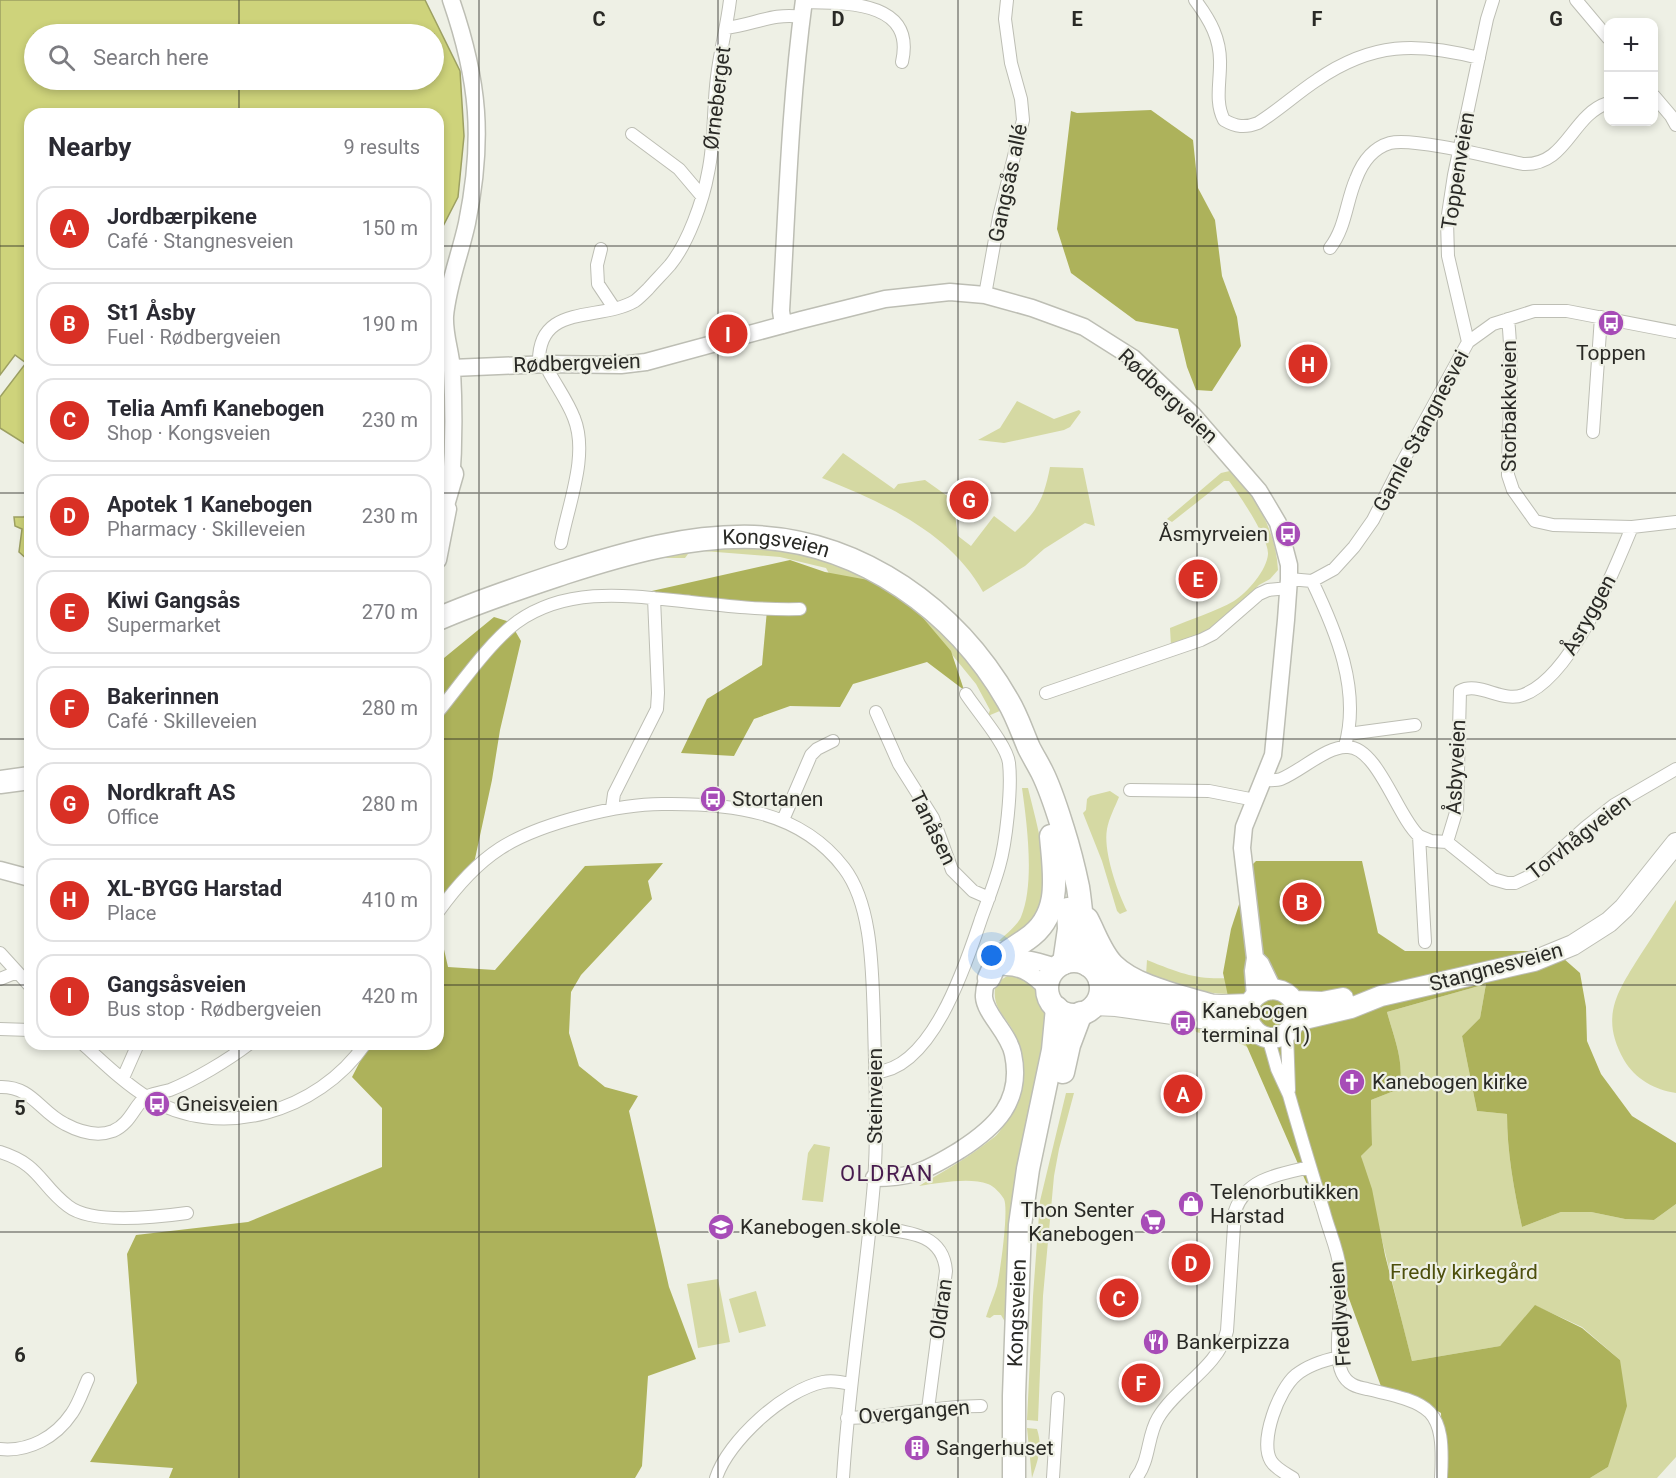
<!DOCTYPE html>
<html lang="en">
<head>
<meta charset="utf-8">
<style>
  body { margin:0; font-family:Roboto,sans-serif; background:#f7f7f7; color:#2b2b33 }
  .controls { position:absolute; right:18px; top:18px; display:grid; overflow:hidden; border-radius:12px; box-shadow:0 3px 9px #0003 }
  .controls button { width:54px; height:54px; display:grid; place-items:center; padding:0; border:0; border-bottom:2px solid #e1e1e2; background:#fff; color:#2b2b33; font:30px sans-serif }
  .you { position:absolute; left:992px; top:956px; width:21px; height:21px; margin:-15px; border:4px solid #fff; border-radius:50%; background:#1a73e8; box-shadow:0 0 0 9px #1a73e833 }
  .badge { display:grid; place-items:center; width:39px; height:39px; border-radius:50%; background:#d93025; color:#fff; font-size:20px; font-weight:700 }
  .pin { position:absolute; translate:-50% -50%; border:3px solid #fff; box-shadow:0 2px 6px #0006 }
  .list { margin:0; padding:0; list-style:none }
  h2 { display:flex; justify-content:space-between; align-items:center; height:78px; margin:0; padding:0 24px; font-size:26px }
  h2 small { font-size:20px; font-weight:400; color:#7c7c81 }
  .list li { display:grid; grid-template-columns:39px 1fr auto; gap:18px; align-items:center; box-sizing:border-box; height:84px; margin:0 12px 12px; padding:0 12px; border:2px solid #e1e1e2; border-radius:18px }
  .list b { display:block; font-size:22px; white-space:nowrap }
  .list p { margin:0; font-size:20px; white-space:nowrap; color:#7c7c81 }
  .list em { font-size:20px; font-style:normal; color:#7c7c81 }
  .icon { flex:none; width:33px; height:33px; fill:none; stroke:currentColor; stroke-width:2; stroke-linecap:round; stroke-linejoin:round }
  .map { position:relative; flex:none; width:1676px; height:1478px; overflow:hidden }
  .search { position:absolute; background:#fff; box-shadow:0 3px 9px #0003; left:24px; top:24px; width:420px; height:66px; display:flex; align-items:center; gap:15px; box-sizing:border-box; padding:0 21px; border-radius:33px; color:#7c7c81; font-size:22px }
  .panel { position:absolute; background:#fff; box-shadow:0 3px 9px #0003; left:24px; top:108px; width:420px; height:942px; border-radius:18px }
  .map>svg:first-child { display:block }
  .green { fill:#d5d9a3 }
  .forest { fill:#adb25b }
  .water { fill:#ced37b; stroke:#9da062; stroke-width:1.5; fill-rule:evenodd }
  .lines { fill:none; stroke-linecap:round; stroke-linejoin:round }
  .street-casing { stroke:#bdbeb4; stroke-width:14 }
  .secondary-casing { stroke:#bdbeb4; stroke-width:19 }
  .primary-casing { stroke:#bdbeb4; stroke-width:22 }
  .highway-casing { stroke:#bdbeb4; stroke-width:25 }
  .street { stroke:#fff; stroke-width:12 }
  .secondary { stroke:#fff; stroke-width:16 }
  .primary { stroke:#fff; stroke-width:20 }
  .highway { stroke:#fff; stroke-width:22 }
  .grid { fill:none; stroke:#2a2a26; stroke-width:1.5; stroke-opacity:0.55 }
  .labels { text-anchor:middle; stroke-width:4.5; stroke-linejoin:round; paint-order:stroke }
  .street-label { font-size:21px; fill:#2a2a26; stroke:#eef0e5 }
  .poi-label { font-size:21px; fill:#2a2a26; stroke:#eef0e5; text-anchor:start }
  .park-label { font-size:21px; fill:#4d4f0c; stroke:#eef0e5 }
  .neighbourhood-label { font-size:22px; letter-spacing:1.5px; fill:#471b4e; stroke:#eef0e5 }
  .grid-label { font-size:20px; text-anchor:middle; font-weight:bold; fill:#2a2a26; stroke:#eef0e5; stroke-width:4.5; stroke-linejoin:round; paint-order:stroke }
</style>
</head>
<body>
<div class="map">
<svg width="1676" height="1478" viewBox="0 0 1676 1478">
  <rect width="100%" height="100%" fill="#eef0e5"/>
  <!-- green -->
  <path class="green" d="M1017 401 1054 419 1079 410 1081 412 1070 427 1064 430 1004 443 978 440 1000 428Z
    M843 453 894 489 898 484 925 480 953 500 958 536 971 546 994 516 1015 532C1038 510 1044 498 1050 467L1083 468 1095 526 1085 523 1044 549 1025 566 983 592C951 533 882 502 822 478Z
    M1234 470C1257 501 1276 531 1278 570L1270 579 1259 585 1238 607 1208 630 1171 646 1170 628C1189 620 1217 611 1234 601 1247 593 1267 570 1268 554 1269 539 1239 494 1229 481H1224L1172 522 1167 519 1221 473Z
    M674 546 802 550 900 593 962 649 1002 710 988 716 990 710 976 684 945 646 837 589 826 568 780 557 691 550 685 558H647Z
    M1022 788H1028C1035 818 1057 890 1039 916 1033 925 1020 933 1012 941H999C1006 934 1017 926 1021 917 1035 884 1027 824 1022 788Z
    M1110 791 1119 797C1115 807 1109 818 1107 829 1103 851 1117 891 1127 911L1120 914 1117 911 1102 861 1083 813 1086 810 1087 799 1090 796Z
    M1676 900V1093C1655 1090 1635 1079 1624 1060 1599 1016 1618 991 1641 954 1653 936 1664 918 1676 900Z
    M1147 960C1187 976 1200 981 1243 977L1229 994C1199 994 1174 984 1146 975Z
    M1012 973C1021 976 1032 980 1037 987 1045 1000 1046 1033 1046 1048L1008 1327 1001 1315H994L990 1318 986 1317C989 1307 994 1296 997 1286 1000 1273 1009 1210 1004 1199 1001 1194 994 1186 988 1184 970 1177 938 1183 919 1186 944 1171 971 1156 993 1138 998 1135 1001 1129 1005 1124 1023 1098 1029 1067 1016 1037 1007 1015 990 1010 996 983Z
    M1486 984 1480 1018 1462 1036 1477 1111 1507 1114C1507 1152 1514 1190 1522 1227L1561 1212H1591L1625 1219 1654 1220 1676 1204V1457L1657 1478H1590L1608 1467 1620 1360 1582 1327 1536 1306 1500 1346 1412 1361C1394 1292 1379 1224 1361 1156L1372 1144 1371 1100 1399 1089C1405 1062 1394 1038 1387 1012Z
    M1194 1024 1247 1036 1251 1049 1235 1041 1196 1032Z
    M1066 1093H1074L1059 1149 1054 1176 1043 1296 1038 1421 1027 1420 1033 1296 1040 1201Z
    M814 1144 830 1147 823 1202 802 1200 808 1153Z
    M718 1279 730 1342 698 1348 687 1284Z
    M756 1291 766 1326 739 1333 729 1299Z
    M1027 1428 1037 1429C1043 1448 1038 1459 1032 1478Z"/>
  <!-- forest -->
  <path class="forest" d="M1151 110 1193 140 1198 188 1215 220 1222 276 1237 317 1241 346 1212 391 1196 390 1187 367 1178 329 1136 321 1071 273 1057 229 1071 111 1077 113Z
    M790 560 825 572 895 585 951 651 964 690 927 662 853 684 840 707 790 706 754 719 734 756 681 753 707 699 762 665 767 610 634 595Z
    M494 617 510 622 521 641 500 730 492 780 473 868 438 903V669L444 658Z
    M1256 861H1362L1378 933 1405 951H1555L1580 973 1586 1007 1587 1041 1601 1074 1632 1116 1676 1143V1204L1654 1220 1625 1219 1591 1212H1561L1522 1227C1514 1190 1507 1152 1507 1114L1477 1111 1462 1036 1480 1018 1486 984 1387 1012C1394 1038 1405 1062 1399 1089L1371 1100 1372 1145 1361 1156 1372 1189 1385 1255 1412 1361 1500 1346 1535 1305 1582 1328 1620 1360 1627 1406 1608 1467 1590 1478H1443L1441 1413 1399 1390 1382 1389 1309 1189 1231 1010 1223 973 1231 929 1252 865Z
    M663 863 648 881 652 899 581 975 571 992 569 1033 579 1066 605 1087 638 1096 629 1111 669 1287 696 1359 648 1376 642 1466 635 1478H169L173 1468 90 1462 137 1383 127 1254 136 1235 248 1222 382 1167V1108L352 1077 369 1044H438V923L448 967 495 970 585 866Z"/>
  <!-- water -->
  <path class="water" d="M0 0H425L460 71 464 136 458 197 438 236V114H30V447L0 428V397L26 363 15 355 0 375ZM34 34H434V80H34Z
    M30 507V561H29L19 552 22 529 15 526 14 517H24Z"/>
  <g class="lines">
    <!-- street casing -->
    <g class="street-casing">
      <path id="street" d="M1195 0C1210 20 1221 39 1220 65 1220 83 1215 103 1224 120 1236 127 1245 128 1258 123 1279 110 1297 93 1317 80 1372 42 1417 42 1479 58
        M1576 0 1608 38
        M804 2C844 3 916 0 902 62
        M726 28C753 25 774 12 802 17
        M1654 96 1671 116 1676 125
        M632 134 679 169 701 195
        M1330 248C1346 227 1346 202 1356 179 1362 163 1373 148 1390 143 1413 137 1495 158 1523 164 1567 166 1571 115 1608 103
        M601 249 597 265 598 284 614 308
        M985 295 999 217 1023 120 1021 99 1011 63 1005 19 1007 0
        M1508 319C1514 371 1508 423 1508 475L1513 490 1535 521 1553 525 1632 527 1676 522
        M1468 342 1448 256 1447 221 1454 175 1487 19 1493 0
        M539 364C537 302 599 322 635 301 639 298 644 293 648 289 655 281 663 273 670 265 688 243 703 201 708 173 715 141 713 108 717 77 720 51 727 26 730 0
        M549 364V372C557 387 568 402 574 418 589 455 568 505 561 543
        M1593 432 1601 317
        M1289 579 1312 581 1334 569 1354 547 1373 520 1403 461 1468 342 1493 324 1534 311H1567L1676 332
        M1312 581C1336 631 1361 690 1345 746
        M1046 693 1201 640 1213 634 1259 594 1268 590 1289 588
        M438 712C461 684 489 643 517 622 569 585 632 596 691 602 727 606 764 610 800 609
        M876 712 899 764 933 818 952 870 973 891 989 898
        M1348 734 1415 725
        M1263 780C1269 780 1276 781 1281 779 1301 771 1328 745 1348 747 1378 748 1398 818 1419 836L1425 942
        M1130 790 1209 791 1255 800
        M612 808 614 794 657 709 658 693 654 598
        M783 820 811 755 817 749 833 741
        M1419 836 1431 841 1447 842 1493 879 1507 883H1515L1534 874 1586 827 1614 805 1676 769
        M1447 842 1457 809 1460 691C1479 681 1502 703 1523 695 1572 677 1613 573 1632 527
        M438 912C480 853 513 834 582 816 609 809 635 804 662 804 730 803 800 810 844 868 873 906 872 973 874 1020 875 1073 878 1128 874 1182 866 1281 849 1379 843 1478
        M0 953 30 986
        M0 979 17 972
        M0 1029 30 1030
        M1287 1033 1289 1090
        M1268 1037 1277 1069 1289 1095C1300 1134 1312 1173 1324 1212 1329 1231 1338 1250 1340 1269 1344 1297 1332 1352 1342 1373 1347 1384 1356 1387 1367 1389 1432 1404 1445 1407 1441 1478
        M83 1044C103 1062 124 1083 147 1097 220 1142 318 1112 365 1044
        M875 1072C932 1070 966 964 981 919 987 902 994 885 999 867 1006 843 1012 789 1009 763 1007 745 977 711 966 694
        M123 1078 138 1044
        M0 1087C32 1086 40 1112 65 1124 80 1132 97 1137 113 1131 132 1123 135 1102 148 1096 155 1093 163 1092 170 1090 195 1080 228 1060 249 1044
        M0 1152C41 1165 39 1184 68 1206 92 1225 158 1217 187 1213
        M870 1227C903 1232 943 1231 946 1271L928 1409
        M847 1418C892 1417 936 1406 981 1406
        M0 1449C29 1452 56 1437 72 1413 79 1403 83 1390 88 1379
        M716 1478C728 1441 784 1390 823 1382 832 1380 842 1382 850 1384
        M1053 1478 1058 1398
        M1136 1478C1150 1461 1147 1436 1158 1418 1177 1386 1218 1368 1227 1331L1235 1211C1246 1178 1280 1174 1310 1167
        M1293 1478C1285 1473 1276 1469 1271 1461 1259 1441 1279 1389 1296 1375 1307 1366 1325 1360 1339 1357"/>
    </g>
    <!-- secondary casing -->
    <g class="secondary-casing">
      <path id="secondary" d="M783 325 781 311C787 207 790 103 804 0
        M452 368 549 364 621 365 646 362 801 320 885 299 950 292 985 295 1032 308 1084 327 1133 358 1193 415 1259 491 1278 523 1289 565V579L1286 620 1273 755 1244 827 1242 848 1255 958 1253 971 1255 996
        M451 484C454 446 454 408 452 370 451 352 444 335 445 316 448 284 460 255 467 223 484 139 479 81 451 0
        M438 560 448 509
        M0 870 30 878
        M1255 958 1261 964 1273 989
        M1006 967C1024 967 1034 976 1047 988
        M874 1178C888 1178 902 1177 915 1173 931 1168 945 1159 960 1150 996 1127 1023 1101 1013 1054 1009 1033 985 1014 984 997 983 977 1001 959 1021 959 1033 959 1045 964 1057 967"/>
    </g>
    <!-- primary casing -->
    <g class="primary-casing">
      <path id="primary" d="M1099 981 1121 992 1157 999
        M1294 1001C1306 1030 1270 1052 1252 1027 1234 1001 1274 973 1294 1001L1322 1002 1343 998
        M1195 1004 1222 1005 1250 1004
        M1094 1005 1116 1006 1222 1021 1253 1028
        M1296 1021 1351 1008 1381 996 1534 961 1573 945 1609 922 1624 908 1676 843"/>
    </g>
    <!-- highway casing -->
    <g class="highway-casing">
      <g id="highway">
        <path d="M438 522 452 474"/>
        <path id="s1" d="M438 619C479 601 522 587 564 573 626 553 689 535 754 537 862 542 956 610 1008 701 1017 716 1022 732 1029 748 1033 756 1038 764 1042 772 1051 790 1057 810 1063 829 1069 848 1074 868 1078 887 1082 913 1083 940 1088 965"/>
        <path d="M0 782 30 778"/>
        <path d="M1087 919C1095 934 1101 953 1113 965 1135 987 1180 996 1209 1005"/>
        <circle cx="1074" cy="988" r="27"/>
        <path d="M1064 963 1069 929 1068 909"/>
        <path d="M989 978C1000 952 1006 954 1027 939 1063 915 1054 873 1051 836"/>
        <path d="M1063 1072 1069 1045 1081 1013"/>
        <path id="s2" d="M1014 1478V1396L1020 1225 1028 1169 1053 1050 1057 1008"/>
      </g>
    </g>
    <!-- street -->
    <use href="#street" class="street"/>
    <!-- secondary -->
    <use href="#secondary" class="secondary"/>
    <!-- primary -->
    <use href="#primary" class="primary"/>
    <!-- highway -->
    <use href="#highway" class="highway"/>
  </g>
  <!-- grid -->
  <path class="grid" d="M239 0V34M479 0V1478M718 0V1478M958 0V1478M1197 0V1478M1437 0V1478M239 80V114M0 246H30M438 246H1676M0 493H30M438 493H1676M0 739H30M438 739H1676M0 985H30M438 985H1676M239 1044V1478M0 1232H1676"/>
  <!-- icons -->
  <defs>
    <g id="bus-disc" transform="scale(1.35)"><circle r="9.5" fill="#a74cb7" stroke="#eef0e5"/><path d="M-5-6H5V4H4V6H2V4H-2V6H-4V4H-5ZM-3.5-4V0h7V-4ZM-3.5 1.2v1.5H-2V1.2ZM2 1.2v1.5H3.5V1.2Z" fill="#fff"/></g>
    <g id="church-disc" transform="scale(1.35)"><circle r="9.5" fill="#a74cb7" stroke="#eef0e5"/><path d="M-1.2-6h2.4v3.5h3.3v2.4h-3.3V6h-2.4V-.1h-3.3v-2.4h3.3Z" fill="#fff"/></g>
    <g id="shop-disc" transform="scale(1.35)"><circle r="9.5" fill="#a74cb7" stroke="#eef0e5"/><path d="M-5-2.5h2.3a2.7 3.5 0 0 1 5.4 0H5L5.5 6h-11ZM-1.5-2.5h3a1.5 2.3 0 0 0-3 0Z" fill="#fff"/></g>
    <g id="supermarket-disc" transform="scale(1.35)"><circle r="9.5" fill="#a74cb7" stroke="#eef0e5"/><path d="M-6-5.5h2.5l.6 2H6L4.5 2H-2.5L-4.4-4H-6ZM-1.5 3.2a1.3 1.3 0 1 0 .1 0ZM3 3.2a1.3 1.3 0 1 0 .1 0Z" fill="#fff"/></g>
    <g id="school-disc" transform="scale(1.35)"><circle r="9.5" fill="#a74cb7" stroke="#eef0e5"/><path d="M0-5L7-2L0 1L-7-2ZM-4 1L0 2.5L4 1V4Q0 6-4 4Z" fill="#fff"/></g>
    <g id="restaurant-disc" transform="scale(1.35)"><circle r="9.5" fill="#a74cb7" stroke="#eef0e5"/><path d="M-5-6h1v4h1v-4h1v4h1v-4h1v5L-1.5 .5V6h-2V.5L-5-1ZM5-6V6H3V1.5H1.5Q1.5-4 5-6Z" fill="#fff"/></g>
    <g id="building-disc" transform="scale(1.35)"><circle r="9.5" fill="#a74cb7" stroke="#eef0e5"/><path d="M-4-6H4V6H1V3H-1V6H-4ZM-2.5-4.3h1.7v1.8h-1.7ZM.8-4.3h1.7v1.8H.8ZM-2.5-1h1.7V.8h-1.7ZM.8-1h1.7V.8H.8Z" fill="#fff"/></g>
  </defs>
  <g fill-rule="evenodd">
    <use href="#bus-disc" x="1611" y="323"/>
    <use href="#bus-disc" x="1288" y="534"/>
    <use href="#bus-disc" x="713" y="799"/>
    <use href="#bus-disc" x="1183" y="1023"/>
    <use href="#church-disc" x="1352" y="1082"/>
    <use href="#bus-disc" x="157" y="1104"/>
    <use href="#shop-disc" x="1191" y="1204"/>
    <use href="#supermarket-disc" x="1153" y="1222"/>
    <use href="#school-disc" x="721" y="1227"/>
    <use href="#restaurant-disc" x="1156" y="1342"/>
    <use href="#building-disc" x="917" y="1448"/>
  </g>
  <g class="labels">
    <!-- street labels -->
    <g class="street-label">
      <text transform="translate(717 98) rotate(-83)" y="7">Ørneberget</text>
      <text transform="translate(1458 171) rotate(-81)" y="7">Toppenveien</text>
      <text transform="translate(1008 183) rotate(-78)" y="7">Gangsås allé</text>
      <text transform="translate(577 363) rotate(-2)" y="7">Rødbergveien</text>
      <text transform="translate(1168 396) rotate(43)" y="7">Rødbergveien</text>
      <text transform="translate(1509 406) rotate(-90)" y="7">Storbakkveien</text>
      <text transform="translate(1421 431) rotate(-62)" y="7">Gamle Stangnesvei</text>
      <text dy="7" stroke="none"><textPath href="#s1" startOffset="351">Kongsveien</textPath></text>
      <text transform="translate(1589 615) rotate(-61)" y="7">Åsryggen</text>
      <text transform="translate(1456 767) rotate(-87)" y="7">Åsbyveien</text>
      <text transform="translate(933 828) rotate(64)" y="7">Tanåsen</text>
      <text transform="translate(1579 837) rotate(-38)" y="7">Torvhågveien</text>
      <text transform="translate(1496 967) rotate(-15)" y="7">Stangnesveien</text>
      <text transform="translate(875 1096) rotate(-90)" y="7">Steinveien</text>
      <text transform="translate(941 1309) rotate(-82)" y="7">Oldran</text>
      <text dy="7" stroke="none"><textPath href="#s2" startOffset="165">Kongsveien</textPath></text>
      <text transform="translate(1340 1314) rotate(-94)" y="7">Fredlyveien</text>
      <text transform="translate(914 1412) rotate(-5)" y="7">Overgangen</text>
    </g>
    <!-- poi labels -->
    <g class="poi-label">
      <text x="1611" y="360" text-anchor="middle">Toppen</text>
      <text x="1268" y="541" text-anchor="end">Åsmyrveien</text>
      <text x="732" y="806">Stortanen</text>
      <text x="1202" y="1018">Kanebogen<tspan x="1202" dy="24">terminal (1)</tspan></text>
      <text x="1372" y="1089">Kanebogen kirke</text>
      <text x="176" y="1111">Gneisveien</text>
      <text x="1210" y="1199">Telenorbutikken<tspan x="1210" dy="24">Harstad</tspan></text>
      <text x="1134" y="1217" text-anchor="end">Thon Senter<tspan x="1134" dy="24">Kanebogen</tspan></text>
      <text x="740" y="1234">Kanebogen skole</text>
      <text x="1176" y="1349">Bankerpizza</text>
      <text x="936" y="1455">Sangerhuset</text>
    </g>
    <!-- park labels -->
    <g class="park-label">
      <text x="1464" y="1279">Fredly kirkegård</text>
    </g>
    <!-- neighbourhood labels -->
    <g class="neighbourhood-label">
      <text x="887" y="1181">OLDRAN</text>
    </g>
  </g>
  <g class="grid-label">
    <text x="599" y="26">C</text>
    <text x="838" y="26">D</text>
    <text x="1077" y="26">E</text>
    <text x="1317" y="26">F</text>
    <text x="1556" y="26">G</text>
    <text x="20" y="1115">5</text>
    <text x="20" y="1362">6</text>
  </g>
</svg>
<div class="controls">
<button>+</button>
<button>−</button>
</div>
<div class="you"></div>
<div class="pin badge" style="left:1183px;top:1094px">A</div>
<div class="pin badge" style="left:1302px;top:902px">B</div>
<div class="pin badge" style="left:1119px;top:1298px">C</div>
<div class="pin badge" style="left:1191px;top:1263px">D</div>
<div class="pin badge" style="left:1198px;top:579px">E</div>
<div class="pin badge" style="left:1141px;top:1383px">F</div>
<div class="pin badge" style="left:969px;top:500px">G</div>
<div class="pin badge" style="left:1308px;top:364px">H</div>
<div class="pin badge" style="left:728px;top:334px">I</div>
<div class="search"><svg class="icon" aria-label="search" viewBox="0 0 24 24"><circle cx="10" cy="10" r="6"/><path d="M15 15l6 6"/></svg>Search here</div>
<section class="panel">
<h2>Nearby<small>9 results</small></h2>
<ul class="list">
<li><span class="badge">A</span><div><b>Jordbærpikene</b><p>Café · Stangnesveien</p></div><em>150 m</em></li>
<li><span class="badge">B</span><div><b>St1 Åsby</b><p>Fuel · Rødbergveien</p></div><em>190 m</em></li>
<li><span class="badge">C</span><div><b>Telia Amfi Kanebogen</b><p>Shop · Kongsveien</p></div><em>230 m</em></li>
<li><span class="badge">D</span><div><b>Apotek 1 Kanebogen</b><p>Pharmacy · Skilleveien</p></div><em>230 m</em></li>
<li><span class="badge">E</span><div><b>Kiwi Gangsås</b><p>Supermarket</p></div><em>270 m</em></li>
<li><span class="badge">F</span><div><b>Bakerinnen</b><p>Café · Skilleveien</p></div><em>280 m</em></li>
<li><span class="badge">G</span><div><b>Nordkraft AS</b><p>Office</p></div><em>280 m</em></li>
<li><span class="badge">H</span><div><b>XL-BYGG Harstad</b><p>Place</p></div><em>410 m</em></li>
<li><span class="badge">I</span><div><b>Gangsåsveien</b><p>Bus stop · Rødbergveien</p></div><em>420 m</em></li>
</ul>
</section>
</div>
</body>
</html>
